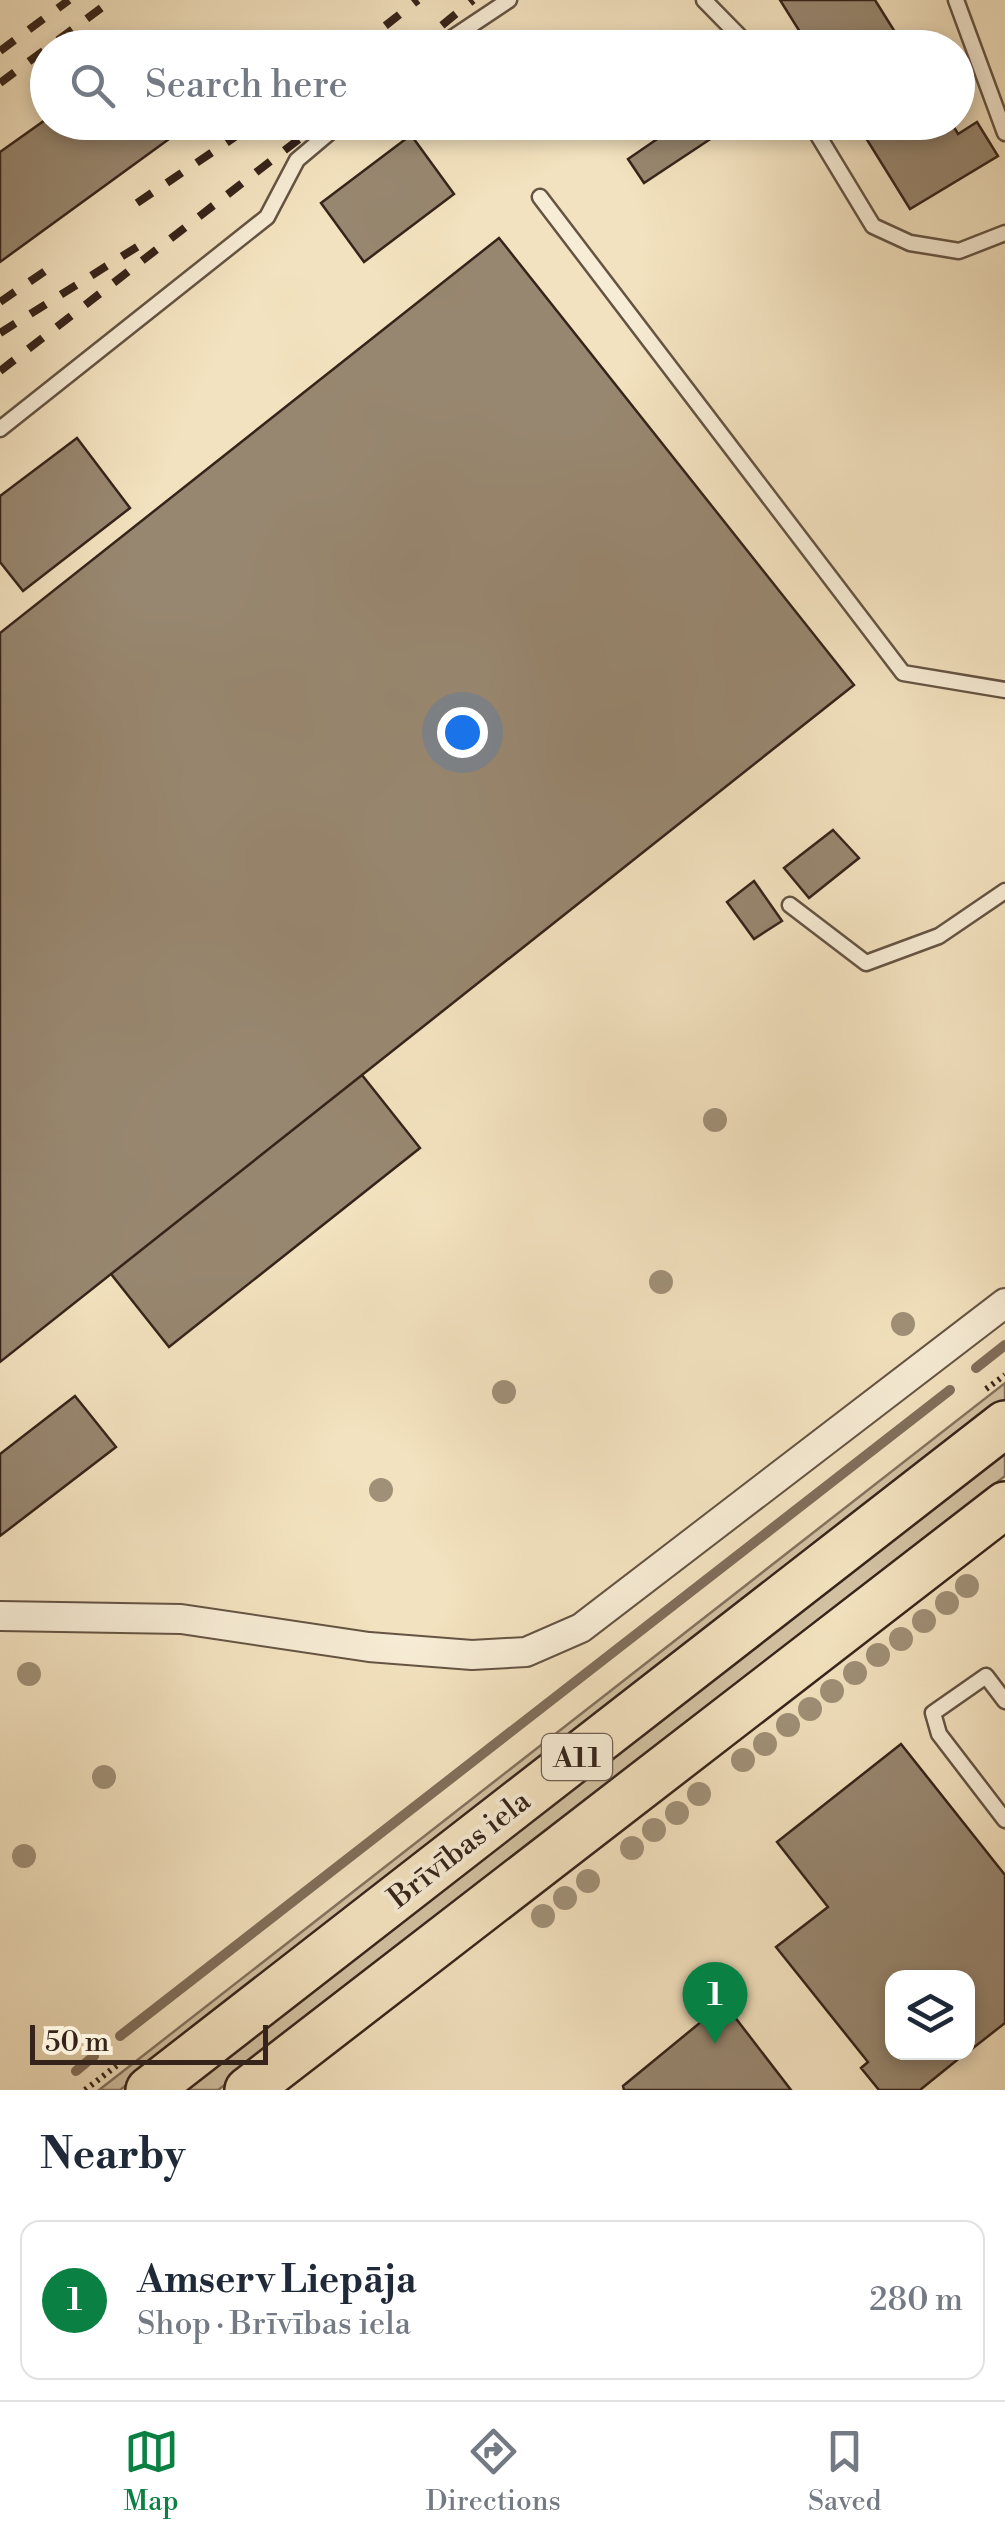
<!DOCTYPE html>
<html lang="en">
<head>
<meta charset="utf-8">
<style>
  body { margin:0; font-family:"Libre Bodoni",serif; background:#f6f6f7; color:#1f2937 }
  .controls { position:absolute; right:30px; bottom:30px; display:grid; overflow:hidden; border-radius:20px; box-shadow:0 5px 15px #0003 }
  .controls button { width:90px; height:90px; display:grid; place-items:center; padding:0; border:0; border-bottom:2px solid #e0e1e3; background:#fff; color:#1f2937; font:50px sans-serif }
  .scale { position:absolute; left:30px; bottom:25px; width:238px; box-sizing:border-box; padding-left:10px; border:5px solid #36241a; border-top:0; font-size:28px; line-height:35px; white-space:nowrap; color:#36241a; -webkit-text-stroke:8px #f7ecd5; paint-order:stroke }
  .you { position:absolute; left:462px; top:732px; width:35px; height:35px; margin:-25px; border:8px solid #fff; border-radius:50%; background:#1a73e8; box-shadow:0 0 0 15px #1a73e833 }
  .badge { display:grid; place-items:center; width:65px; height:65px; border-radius:50%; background:#0b8043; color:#fff; font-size:32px; font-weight:700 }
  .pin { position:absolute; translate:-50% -82px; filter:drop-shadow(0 2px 5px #0008) }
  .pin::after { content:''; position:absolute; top:52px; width:35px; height:30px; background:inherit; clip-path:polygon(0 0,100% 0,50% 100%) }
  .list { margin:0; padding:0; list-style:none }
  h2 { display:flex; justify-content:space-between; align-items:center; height:130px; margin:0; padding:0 40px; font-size:42px }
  h2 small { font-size:32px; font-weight:400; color:#747a83 }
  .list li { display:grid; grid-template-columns:65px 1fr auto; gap:30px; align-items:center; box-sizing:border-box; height:160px; margin:0 20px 20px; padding:0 20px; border:2px solid #e0e1e3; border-radius:20px }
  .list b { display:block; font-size:38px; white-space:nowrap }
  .list p { margin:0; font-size:32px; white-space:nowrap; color:#747a83 }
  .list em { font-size:32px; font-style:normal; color:#747a83 }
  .icon { flex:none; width:55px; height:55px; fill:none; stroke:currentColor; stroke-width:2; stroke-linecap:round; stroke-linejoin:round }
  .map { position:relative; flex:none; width:1005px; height:2090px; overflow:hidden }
  .search { position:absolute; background:#fff; box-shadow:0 5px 15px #0003; left:30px; right:30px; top:30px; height:110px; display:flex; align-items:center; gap:25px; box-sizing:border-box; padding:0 35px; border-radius:55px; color:#747a83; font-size:38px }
  .sheet { height:310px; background:#fff }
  nav { display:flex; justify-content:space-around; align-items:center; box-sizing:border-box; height:140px; border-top:2px solid #e0e1e3; background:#fff; font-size:28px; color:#747a83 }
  nav a { display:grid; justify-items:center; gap:5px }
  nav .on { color:#0b8043 }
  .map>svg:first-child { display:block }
  .green { fill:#d3c2a3; stroke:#84735e; stroke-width:2.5 }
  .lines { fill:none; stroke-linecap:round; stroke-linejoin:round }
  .stream { stroke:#816f5b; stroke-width:10 }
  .building { fill:#988770; stroke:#36241a; stroke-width:2.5 }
  .service-casing { stroke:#655443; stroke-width:19 }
  .minor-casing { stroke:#655443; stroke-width:32 }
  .trunk-casing { stroke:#36241a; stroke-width:50 }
  .path { stroke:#36241a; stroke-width:6; stroke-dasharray:2.5 5; stroke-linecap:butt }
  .service { stroke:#f7ecd5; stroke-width:14 }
  .minor { stroke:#f7ecd5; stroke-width:28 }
  .trunk { stroke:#f3e2bf; stroke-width:45 }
  .rail { stroke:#36241a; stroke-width:8; stroke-dasharray:18 18; stroke-linecap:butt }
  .tree { fill:#a09077 }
  .labels { text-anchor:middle; stroke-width:8; stroke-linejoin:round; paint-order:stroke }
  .shield { fill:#f7ecd5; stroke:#706052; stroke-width:2.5 }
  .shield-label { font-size:28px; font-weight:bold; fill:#36241a }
  .street-label { font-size:30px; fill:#36241a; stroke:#f7ecd5 }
</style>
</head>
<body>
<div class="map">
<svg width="1005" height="2090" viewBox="0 0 1005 2090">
  <rect width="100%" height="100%" fill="#f3e2bf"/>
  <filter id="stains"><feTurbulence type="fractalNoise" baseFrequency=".002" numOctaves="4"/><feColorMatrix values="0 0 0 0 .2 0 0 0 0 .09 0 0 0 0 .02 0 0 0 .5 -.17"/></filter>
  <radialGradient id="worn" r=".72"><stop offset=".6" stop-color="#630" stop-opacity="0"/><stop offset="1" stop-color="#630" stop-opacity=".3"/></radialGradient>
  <!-- green -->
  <path class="green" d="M1005 1383V1400L926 1463 120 2090H99Z
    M1005 1444V1476L218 2090H174Z"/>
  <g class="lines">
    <!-- stream -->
    <path class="stream" d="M976 1368 1005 1345
      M120 2036 950 1390
      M76 2071 94 2056"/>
  </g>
  <!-- building -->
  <path class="building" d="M780 0H875L905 48H810Z
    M48 118V122H173L180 131 0 262V152Z
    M682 122H710L718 134 644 183 628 159Z
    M856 122H951L958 134 977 122 998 156 910 209Z
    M411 135 454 194 364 262 321 203Z
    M499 238 854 685 0 1362V633Z
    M77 438 130 508 23 591 0 562V496Z
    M833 830 859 858 809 898 784 868Z
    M754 881 782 921 754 939 727 902Z
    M362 1075 420 1148 169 1347 111 1274Z
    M75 1396 116 1447 0 1536V1454Z
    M901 1744 1005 1875V2023L968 2052V1978H892V2052H967L920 2090H879L861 2068 868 2062 776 1947 828 1907 777 1842Z
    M724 2003 791 2090H624L623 2086Z"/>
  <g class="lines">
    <!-- service casing -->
    <g class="service-casing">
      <path id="service" d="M704 0 751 48
        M956 0 1005 133
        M437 48 509 0
        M810 122 873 226 910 243 959 251 1005 233
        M540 197 903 673 1005 690
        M0 429 267 217 297 160 342 122
        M790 905 866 963 939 936 1005 891
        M1005 1701 986 1676 933 1713 939 1734 1005 1820"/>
    </g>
    <!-- minor casing -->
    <g class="minor-casing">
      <path id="minor" d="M0 1616 181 1619 369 1647 472 1655 526 1652 581 1628 1005 1303"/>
    </g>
    <!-- trunk casing -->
    <g class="trunk-casing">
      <path id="trunk" d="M149 2090 1005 1424
        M248 2090 1005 1505"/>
    </g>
    <!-- path -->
    <path class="path" d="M986 1389 1005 1375
      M85 2090 120 2063"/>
    <!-- service -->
    <use href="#service" class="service"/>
    <!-- minor -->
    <use href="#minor" class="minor"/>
    <!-- trunk -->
    <use href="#trunk" class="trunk"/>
    <!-- rail -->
    <path class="rail" d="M357 48 418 0
      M414 48 473 0
      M0 51 69 0
      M0 83 112 0
      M137 203 257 122
      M0 302 51 267
      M0 333 148 240
      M0 371 321 122"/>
  </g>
  <!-- trees -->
  <g class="tree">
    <circle cx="715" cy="1120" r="12"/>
    <circle cx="661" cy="1282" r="12"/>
    <circle cx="903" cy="1324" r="12"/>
    <circle cx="504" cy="1392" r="12"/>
    <circle cx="381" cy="1490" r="12"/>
    <circle cx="967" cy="1586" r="12"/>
    <circle cx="947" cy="1603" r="12"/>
    <circle cx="924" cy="1621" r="12"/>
    <circle cx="901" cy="1639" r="12"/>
    <circle cx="878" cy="1655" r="12"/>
    <circle cx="855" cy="1673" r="12"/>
    <circle cx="29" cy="1674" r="12"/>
    <circle cx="832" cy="1691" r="12"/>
    <circle cx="810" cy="1709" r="12"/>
    <circle cx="788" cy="1725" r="12"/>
    <circle cx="765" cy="1744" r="12"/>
    <circle cx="743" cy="1760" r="12"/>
    <circle cx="104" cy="1777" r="12"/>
    <circle cx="699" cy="1794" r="12"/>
    <circle cx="677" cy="1813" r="12"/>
    <circle cx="654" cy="1830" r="12"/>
    <circle cx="632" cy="1848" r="12"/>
    <circle cx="24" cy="1856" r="12"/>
    <circle cx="588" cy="1881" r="12"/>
    <circle cx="565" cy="1898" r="12"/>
    <circle cx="543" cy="1916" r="12"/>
  </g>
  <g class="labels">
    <!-- shield labels -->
    <rect class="shield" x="542" y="1734" width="70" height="46" rx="8"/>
    <g class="shield-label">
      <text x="577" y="1767">A11</text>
    </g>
    <!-- street labels -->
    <g class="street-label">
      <text transform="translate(459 1849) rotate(-38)" y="10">Brīvības iela</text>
    </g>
  </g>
  <rect width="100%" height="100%" filter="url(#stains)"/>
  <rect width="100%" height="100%" fill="url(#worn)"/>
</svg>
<div class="controls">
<button><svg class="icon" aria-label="layers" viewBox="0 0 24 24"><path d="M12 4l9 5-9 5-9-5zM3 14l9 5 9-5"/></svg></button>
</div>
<div class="scale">50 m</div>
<div class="you"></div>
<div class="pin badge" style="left:715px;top:2044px">1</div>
<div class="search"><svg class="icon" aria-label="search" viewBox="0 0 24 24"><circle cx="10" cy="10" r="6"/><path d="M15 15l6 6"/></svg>Search here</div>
</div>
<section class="sheet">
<h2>Nearby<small></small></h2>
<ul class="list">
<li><span class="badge">1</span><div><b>Amserv Liepāja</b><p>Shop · Brīvības iela</p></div><em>280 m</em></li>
</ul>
</section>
<nav>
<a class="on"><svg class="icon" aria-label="map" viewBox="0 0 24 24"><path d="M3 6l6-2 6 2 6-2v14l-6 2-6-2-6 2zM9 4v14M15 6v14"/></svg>Map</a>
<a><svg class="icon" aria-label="directions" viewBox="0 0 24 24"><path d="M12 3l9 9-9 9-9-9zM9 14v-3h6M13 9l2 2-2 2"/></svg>Directions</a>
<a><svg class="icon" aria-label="saved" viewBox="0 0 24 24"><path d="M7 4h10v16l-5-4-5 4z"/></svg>Saved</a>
</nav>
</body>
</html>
